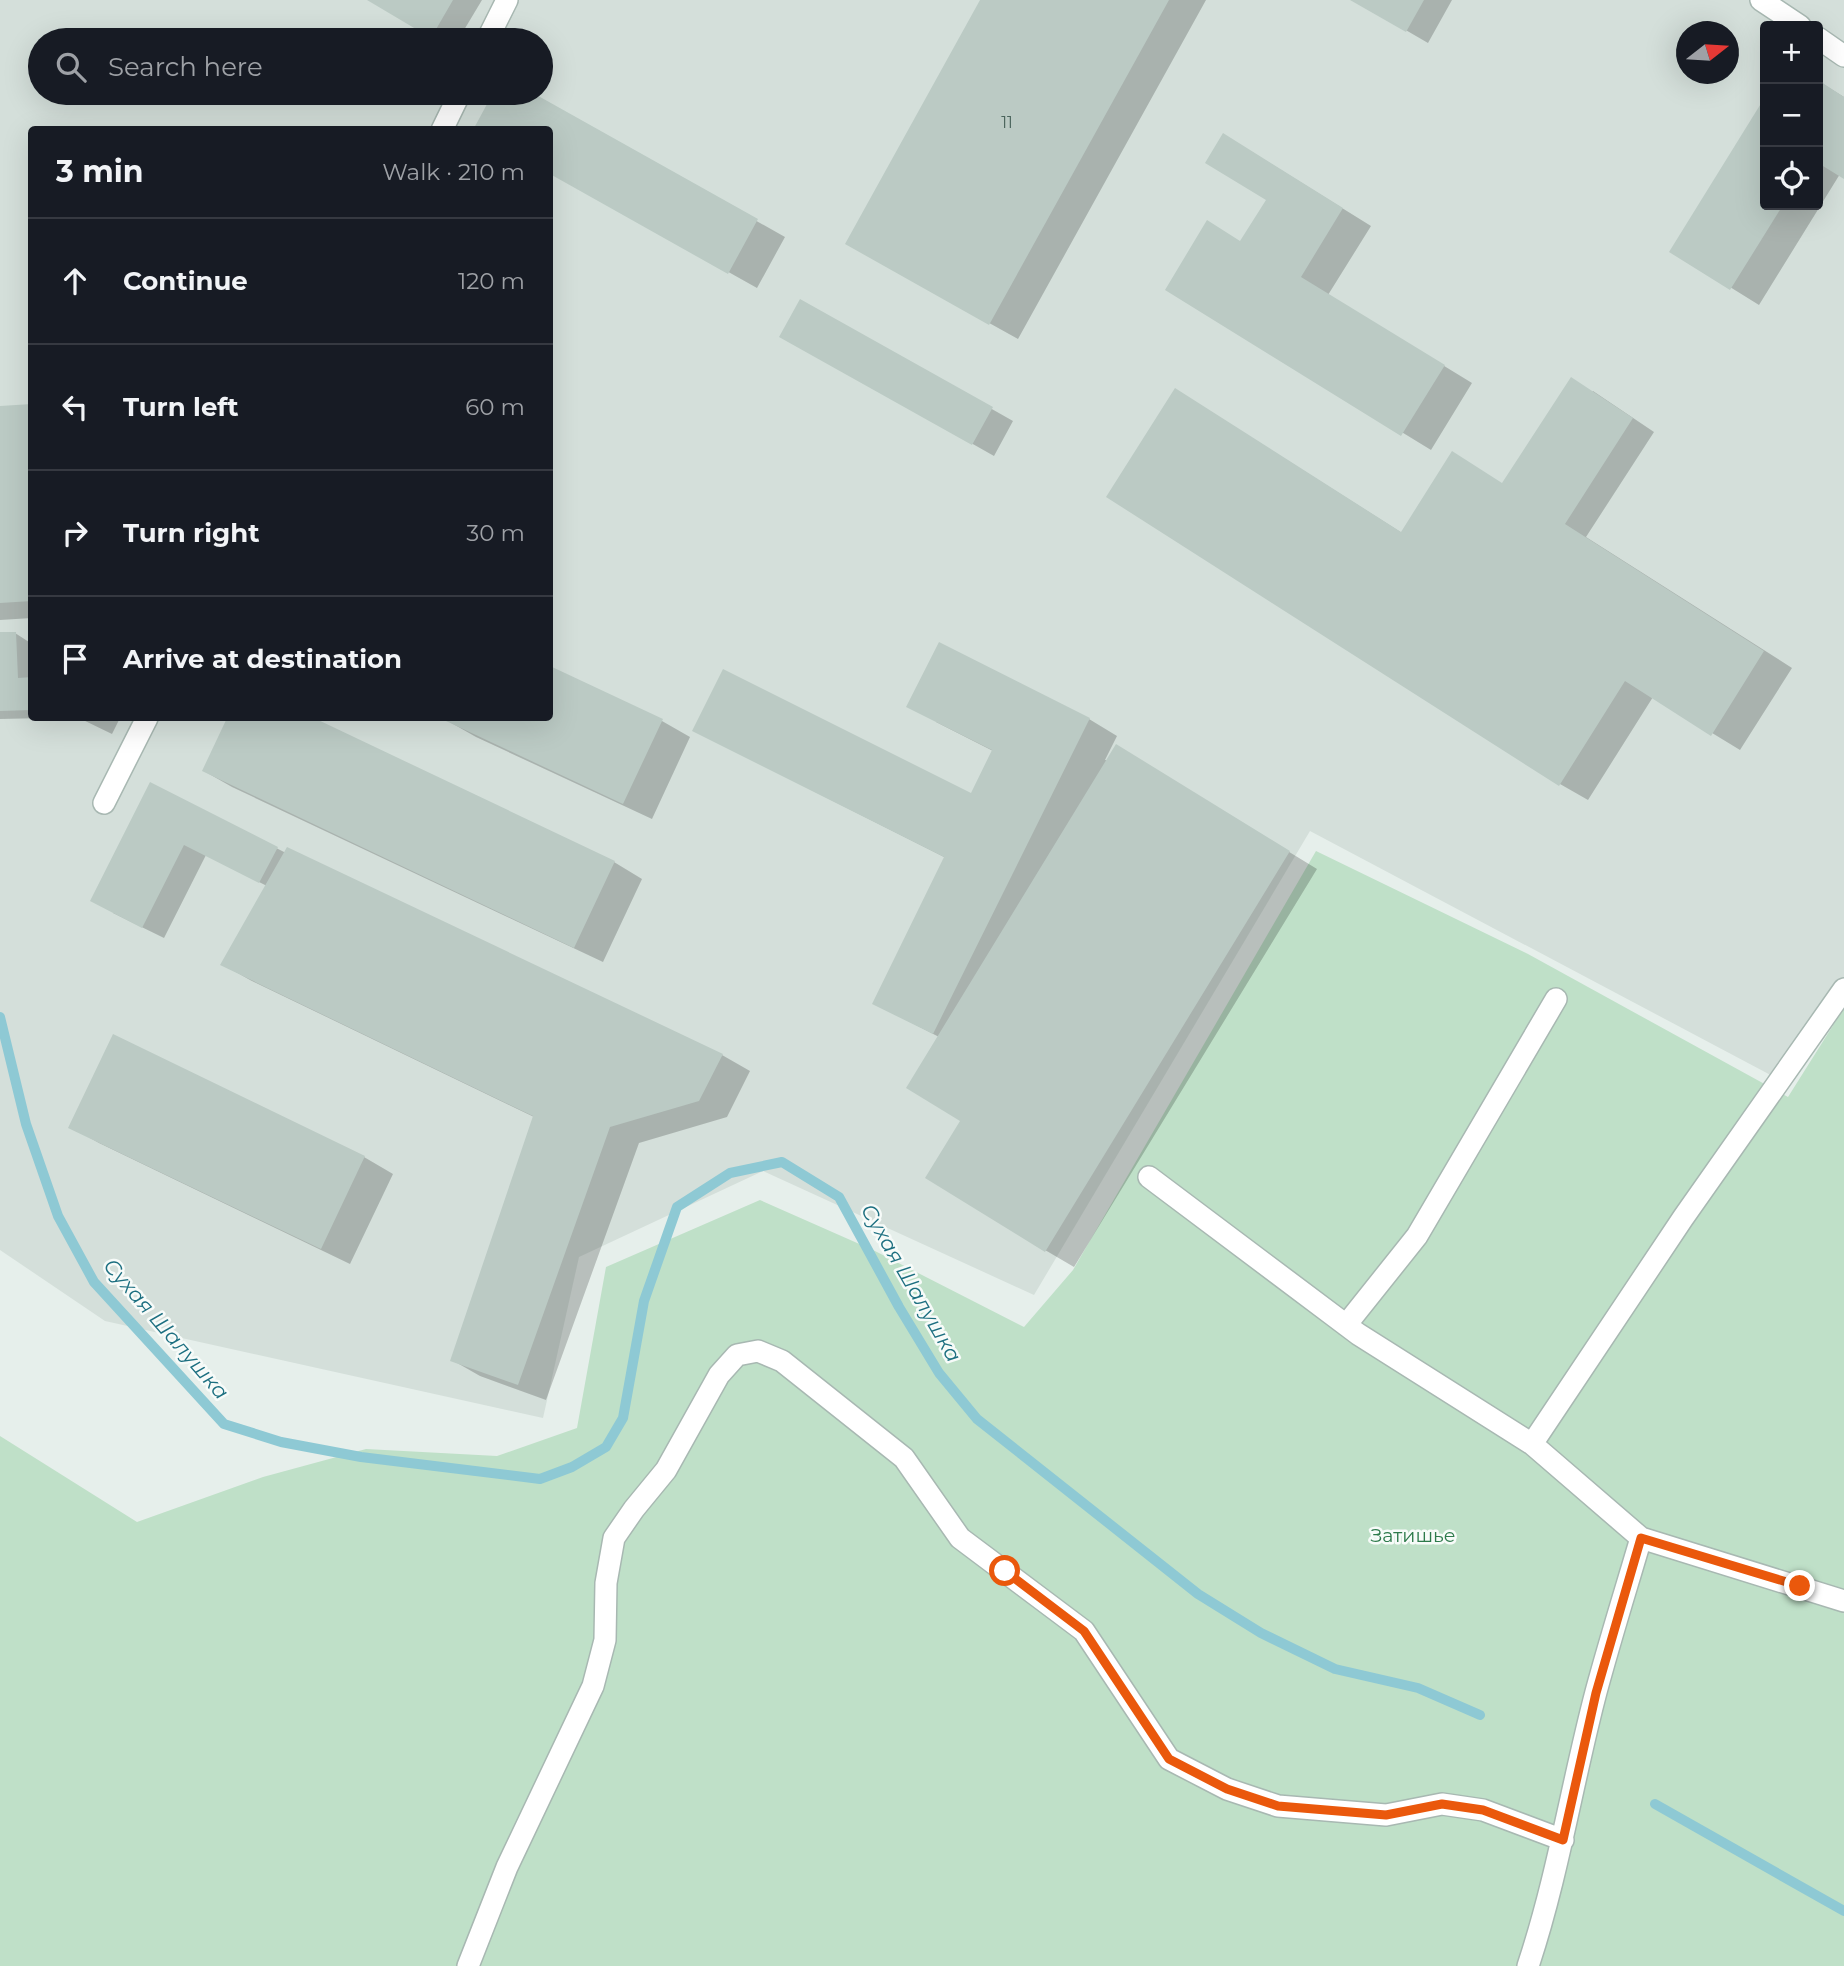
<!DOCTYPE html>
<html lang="en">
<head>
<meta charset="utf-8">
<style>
  body { margin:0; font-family:Montserrat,sans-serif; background:#242831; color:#f1f3f6 }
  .controls { position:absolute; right:21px; top:21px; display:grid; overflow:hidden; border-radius:7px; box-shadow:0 7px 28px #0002 }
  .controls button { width:63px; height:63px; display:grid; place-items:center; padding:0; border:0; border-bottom:2px solid #363941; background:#171b24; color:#f1f3f6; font:35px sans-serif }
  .compass { position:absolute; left:1676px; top:21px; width:63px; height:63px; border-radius:50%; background:#171b24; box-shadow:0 7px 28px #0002; rotate:73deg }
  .stop { position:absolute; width:21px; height:21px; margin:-16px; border:5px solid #ea580c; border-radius:50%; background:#fff }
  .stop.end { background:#ea580c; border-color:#fff; box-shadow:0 2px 7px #0008 }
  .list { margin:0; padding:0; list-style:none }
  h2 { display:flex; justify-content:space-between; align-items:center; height:91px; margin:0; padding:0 28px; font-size:30px }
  h2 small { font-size:23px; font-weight:400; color:#9ea1a6 }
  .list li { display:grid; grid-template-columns:46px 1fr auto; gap:21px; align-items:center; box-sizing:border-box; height:126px; padding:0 28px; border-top:2px solid #363941 }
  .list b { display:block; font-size:26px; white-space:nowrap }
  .list em { font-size:23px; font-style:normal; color:#9ea1a6 }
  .icon { flex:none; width:38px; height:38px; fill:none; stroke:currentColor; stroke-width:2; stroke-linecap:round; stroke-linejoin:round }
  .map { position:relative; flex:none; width:1844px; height:1966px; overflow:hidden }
  .search { position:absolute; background:#171b24; box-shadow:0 7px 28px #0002; left:28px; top:28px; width:525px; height:77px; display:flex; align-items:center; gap:18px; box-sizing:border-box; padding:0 24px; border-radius:38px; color:#9ea1a6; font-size:26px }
  .panel { position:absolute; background:#171b24; box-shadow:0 7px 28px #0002; left:28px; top:126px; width:525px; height:595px; border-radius:7px }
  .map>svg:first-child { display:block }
  .built { fill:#d4dfda; fill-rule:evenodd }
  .green { fill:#bfe0c8 }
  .shadow { fill:#0003 }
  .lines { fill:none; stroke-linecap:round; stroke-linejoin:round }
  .stream { stroke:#8ec9d4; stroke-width:10 }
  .building { fill:#bbcac4 }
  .minor-casing { stroke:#a8b8b2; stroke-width:24 }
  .minor { stroke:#fff; stroke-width:21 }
  .route { stroke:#ea580c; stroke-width:9 }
  .labels { text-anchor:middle; stroke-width:5; stroke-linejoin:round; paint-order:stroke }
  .number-label { font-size:16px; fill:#4a645c }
  .park-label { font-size:19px; fill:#2d7a4b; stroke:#f7fbf9 }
  .water-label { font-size:21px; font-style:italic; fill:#1c6f80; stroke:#f7fbf9 }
</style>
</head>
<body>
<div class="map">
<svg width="1844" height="1966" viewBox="0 0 1844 1966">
  <rect width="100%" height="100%" fill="#e6efeb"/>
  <!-- built -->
  <path class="built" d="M0 0H1844V991L1782 1081 1310 831 1034 1295 763 1171 579 1257 543 1418 105 1321 0 1250ZM1765 26H1818V205H1765ZM1686 32H1728V74H1686ZM40 40H541V93H40ZM32 130H550V718H32Z"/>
  <!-- green -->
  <path class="green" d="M1316 851 1528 954 1788 1097 1844 1008V1966H0V1436L137 1522 263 1477 366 1449 497 1456 577 1428 606 1267 760 1200 873 1250 1024 1327 1073 1270Z"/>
  <!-- shadow -->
  <path class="shadow" d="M371 0H482L458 40H439Z
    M982 0H1206L1018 339 847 244Z
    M1354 0H1452L1428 43Z
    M1818 81 1844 97V177L1840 174 1759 305 1672 251 1765 100V205H1818Z
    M495 93H529L785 237 757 288 550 172V130H475Z
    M1252 152 1371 226 1328 295 1472 383 1431 450 1168 289 1242 243 1268 200Z
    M801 301 1013 421 994 456 782 336Z
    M1176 390 1402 533 1503 484 1593 391 1654 432 1586 537 1792 668 1740 750 1653 697 1588 800 1560 784Z
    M32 406V618L0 620V408Z
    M15 633 29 642 32 718H45L0 719V634Z
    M550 668 662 721 690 737 652 819 476 737 448 721 449 718H550Z
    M79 718H120L112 734Z
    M229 718H310L614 862 642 879 603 962 232 787 204 771Z
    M1089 719 1117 736 1105 760 1144 763 1317 869 1074 1267 1045 1250 962 1120 939 1037 874 1003 946 858 695 731 971 795 993 751 936 722Z
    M151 784 286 853 722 1055 750 1071 727 1117 639 1143 546 1400 480 1376 452 1360 534 1117 250 980 222 964 267 886 206 855 164 938 113 913Z
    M114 1037 364 1157 393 1174 350 1264 99 1143 71 1127Z"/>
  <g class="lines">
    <!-- stream -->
    <path class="stream" d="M0 1017 26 1124 58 1216 94 1282 224 1424 281 1442 361 1457 540 1479 572 1467 606 1447 623 1418 644 1301 677 1207 730 1173 782 1162 839 1197 899 1307 939 1373 977 1419 1198 1594 1261 1633 1335 1669 1418 1688 1480 1715
      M1655 1804 1844 1911"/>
  </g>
  <!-- building -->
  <path class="building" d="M367 0H453L431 38Z
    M980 0H1169L989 325 845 244Z
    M1350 0H1424L1406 32Z
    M1818 80 1844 97V179L1818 163Z
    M493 93H533L758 219 728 274 550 174V130H473Z
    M1765 97V205H1783L1730 290 1669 252Z
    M1223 133 1343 208 1301 277 1445 365 1401 436 1165 290 1207 220 1240 241 1266 200 1205 163Z
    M800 299 993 407 972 445 779 337Z
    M1571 377 1633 418 1565 524 1764 651 1711 736 1625 681 1559 786 1106 497 1175 388 1401 532 1452 451 1502 483Z
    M32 404V601L0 603V406Z
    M0 632H16L18 678 32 677V710L0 711Z
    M939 642 1090 718 933 1034 872 1004 944 857 692 731 723 669 971 793 992 750 906 707Z
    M550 666 663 719 623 804 446 721 448 718H550Z
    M227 718H314L615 861 574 948 202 771Z
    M1116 744 1290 851 1045 1252 925 1178 960 1121 906 1088Z
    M150 782 278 847 259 883 184 845 142 928 90 901Z
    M287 847 723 1054 699 1101 610 1127 518 1385 450 1361 533 1116 220 965Z
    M113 1034 365 1156 321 1249 68 1128Z"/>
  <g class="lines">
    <!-- minor casing -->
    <g class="minor-casing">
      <path id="minor" d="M1761 0 1800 26
        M1818 38 1844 56
        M487 40 507 0
        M442 130 460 93
        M104 803 147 718
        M1149 1177 1358 1334 1532 1444
        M1346 1325 1417 1236 1556 999
        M1641 1538 1532 1444 1683 1218 1844 989
        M468 1966 507 1867 593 1686 605 1640 606 1583 614 1538 634 1509 666 1470 719 1375 737 1355 758 1351 782 1361 904 1458 960 1538 1084 1631 1169 1759 1227 1789 1278 1806 1386 1815 1442 1804 1483 1810 1563 1840
        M1528 1966C1558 1876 1572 1783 1596 1692 1610 1640 1626 1589 1641 1538L1844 1601"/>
    </g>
    <!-- minor -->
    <use href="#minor" class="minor"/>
  </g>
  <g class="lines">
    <!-- route -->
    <path class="route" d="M1005 1571 1084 1631 1169 1759 1227 1789 1278 1806 1386 1815 1442 1804 1483 1810 1563 1840 1596 1693 1641 1538 1800 1586"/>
  </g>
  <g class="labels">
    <!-- number labels -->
    <g class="number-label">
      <text x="1007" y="128">11</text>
    </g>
    <!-- park labels -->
    <g class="park-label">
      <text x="1413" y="1542">Затишье</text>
    </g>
    <!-- water labels -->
    <g class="water-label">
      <text transform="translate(911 1283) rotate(60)" y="7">Сухая Шалушка</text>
      <text transform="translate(166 1329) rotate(49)" y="7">Сухая Шалушка</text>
    </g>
  </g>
</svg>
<div class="controls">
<button>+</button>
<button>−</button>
<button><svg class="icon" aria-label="locate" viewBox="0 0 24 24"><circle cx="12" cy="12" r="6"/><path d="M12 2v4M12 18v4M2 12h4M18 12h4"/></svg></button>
</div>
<svg class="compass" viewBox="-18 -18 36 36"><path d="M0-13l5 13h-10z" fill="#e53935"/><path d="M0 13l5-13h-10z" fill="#9ea1a6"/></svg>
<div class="stop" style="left:1005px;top:1571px"></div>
<div class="stop end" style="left:1800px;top:1586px"></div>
<div class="search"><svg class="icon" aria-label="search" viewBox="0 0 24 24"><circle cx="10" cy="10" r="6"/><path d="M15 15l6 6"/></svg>Search here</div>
<section class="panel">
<h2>3 min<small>Walk · 210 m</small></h2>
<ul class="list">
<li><svg class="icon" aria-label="ahead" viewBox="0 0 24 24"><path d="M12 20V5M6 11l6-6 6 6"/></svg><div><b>Continue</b></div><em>120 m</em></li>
<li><svg class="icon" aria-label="left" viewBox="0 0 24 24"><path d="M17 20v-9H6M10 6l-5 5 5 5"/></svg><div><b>Turn left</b></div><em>60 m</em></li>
<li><svg class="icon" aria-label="right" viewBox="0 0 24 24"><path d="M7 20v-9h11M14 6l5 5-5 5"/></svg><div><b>Turn right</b></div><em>30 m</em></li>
<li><svg class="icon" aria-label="arrive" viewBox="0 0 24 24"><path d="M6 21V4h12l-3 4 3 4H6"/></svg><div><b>Arrive at destination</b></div></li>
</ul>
</section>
</div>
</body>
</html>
